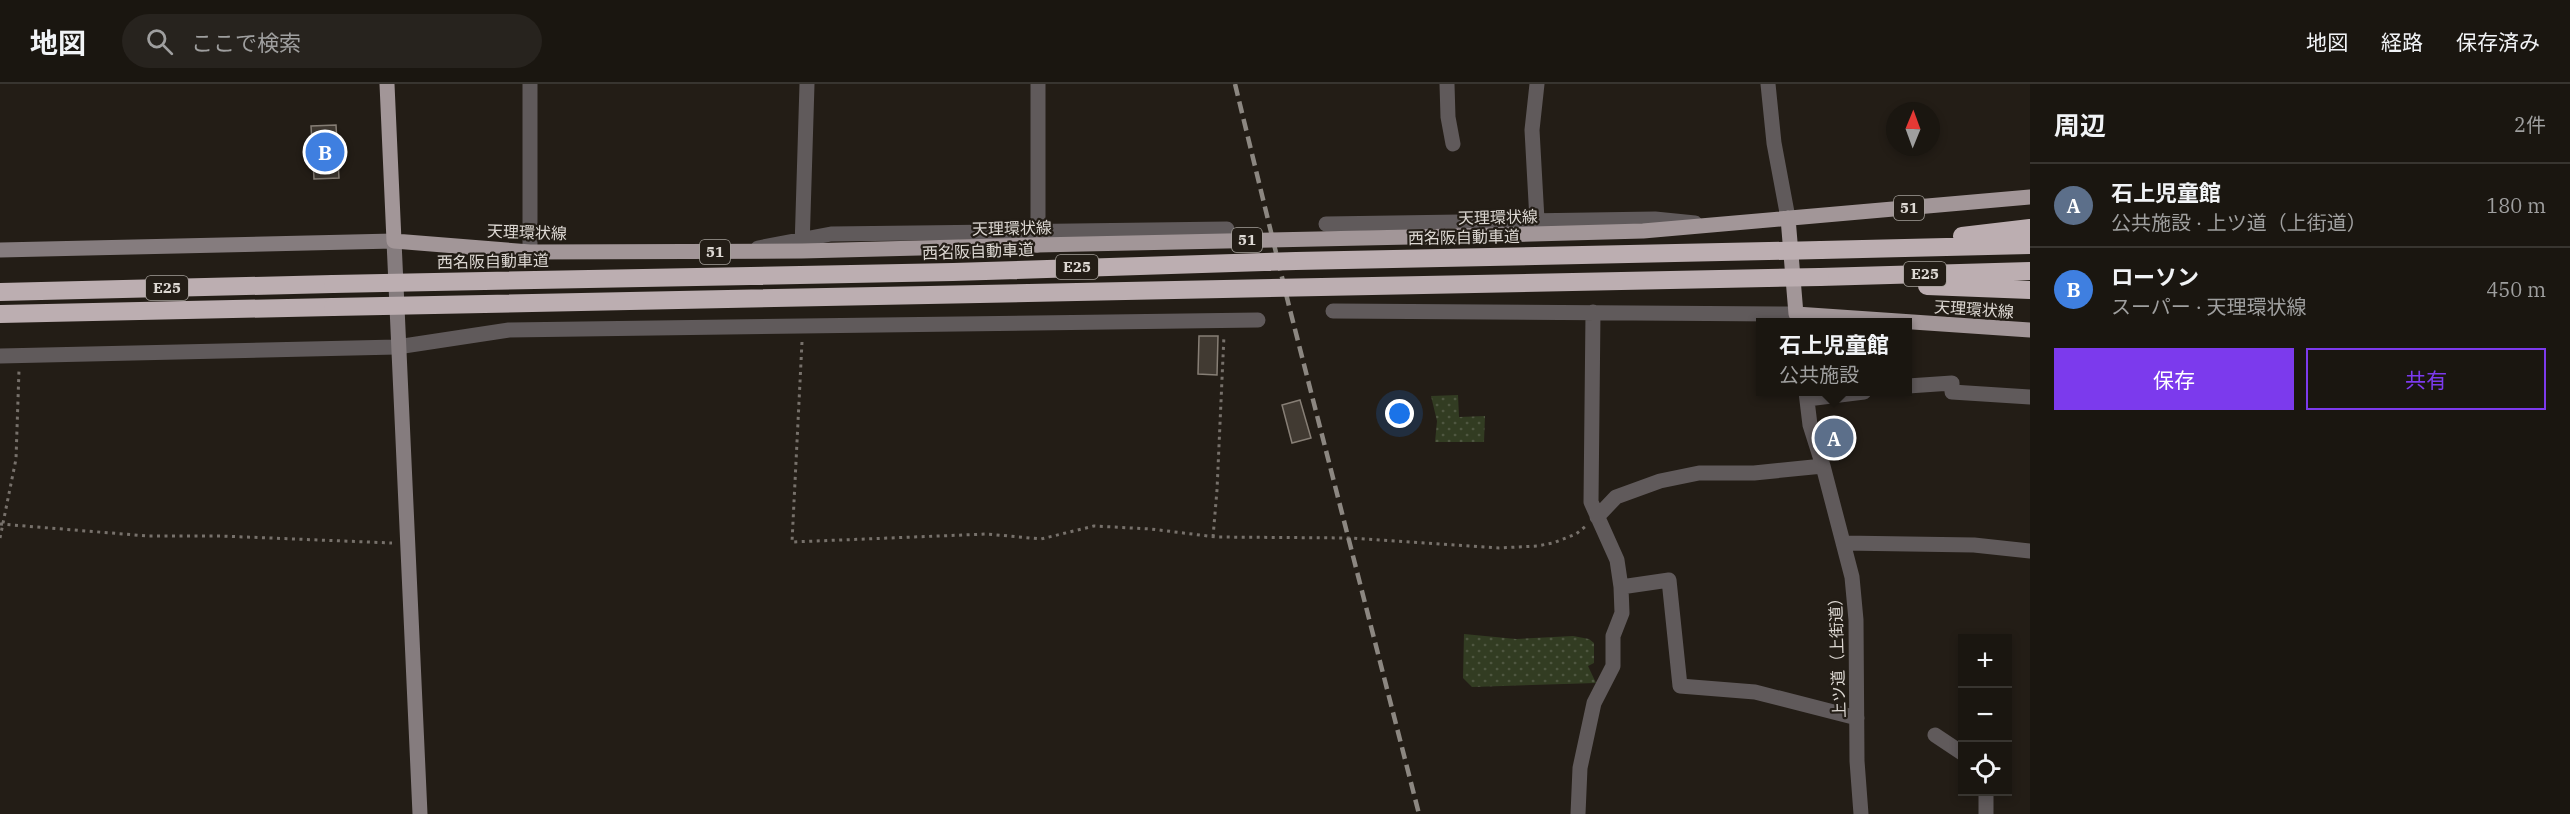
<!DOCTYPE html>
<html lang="ja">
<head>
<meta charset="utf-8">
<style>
  body { margin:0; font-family:"IBM Plex Serif","Noto Sans JP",serif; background:#27231e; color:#f1f3f6 }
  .controls { position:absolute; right:18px; bottom:18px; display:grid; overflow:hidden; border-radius:0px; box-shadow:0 3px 9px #0003 }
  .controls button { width:54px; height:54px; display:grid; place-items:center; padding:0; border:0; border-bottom:2px solid #383530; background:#1a1610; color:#f1f3f6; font:30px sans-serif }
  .compass { position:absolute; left:1886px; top:18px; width:54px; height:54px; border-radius:50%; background:#1a1610; box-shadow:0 3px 9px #0003; rotate:1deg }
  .you { position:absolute; left:1400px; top:330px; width:21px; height:21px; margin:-15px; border:4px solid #fff; border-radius:50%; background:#1a73e8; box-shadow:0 0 0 9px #1a73e833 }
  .badge { display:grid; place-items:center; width:39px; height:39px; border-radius:50%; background:#7c3aed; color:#fff; font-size:20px; font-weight:700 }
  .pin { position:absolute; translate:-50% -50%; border:3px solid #fff; box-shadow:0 2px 6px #0006 }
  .popup { position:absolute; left:1756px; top:234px; width:156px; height:78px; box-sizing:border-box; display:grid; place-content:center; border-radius:0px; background:#1a1610; filter:drop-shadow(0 2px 4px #0005); font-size:20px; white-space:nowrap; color:#9f9f9f }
  .popup b { font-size:22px; color:#f1f3f6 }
  .popup::after { content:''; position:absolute; left:50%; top:100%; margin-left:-12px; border:12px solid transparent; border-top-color:#1a1610 }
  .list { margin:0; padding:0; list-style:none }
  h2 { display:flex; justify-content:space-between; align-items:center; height:78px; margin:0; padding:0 24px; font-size:26px }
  h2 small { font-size:20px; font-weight:400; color:#9f9f9f }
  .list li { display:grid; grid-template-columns:39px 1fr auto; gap:18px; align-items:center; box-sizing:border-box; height:84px; padding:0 24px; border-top:2px solid #383530 }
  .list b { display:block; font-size:22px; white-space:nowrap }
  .list p { margin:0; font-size:20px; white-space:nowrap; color:#9f9f9f }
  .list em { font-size:20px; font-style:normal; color:#9f9f9f }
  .actions { display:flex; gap:12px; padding:18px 24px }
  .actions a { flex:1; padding:14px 0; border:2px solid #7c3aed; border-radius:0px; text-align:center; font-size:21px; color:#7c3aed }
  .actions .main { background:#7c3aed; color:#fff }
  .icon { flex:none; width:33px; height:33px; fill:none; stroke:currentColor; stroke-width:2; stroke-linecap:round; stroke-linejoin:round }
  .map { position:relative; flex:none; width:2030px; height:730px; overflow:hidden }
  header { display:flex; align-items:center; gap:36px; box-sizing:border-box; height:84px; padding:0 30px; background:#1a1610; border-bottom:2px solid #383530 }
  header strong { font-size:28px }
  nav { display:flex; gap:33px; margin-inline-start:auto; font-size:21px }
  .search { width:420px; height:54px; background:#27231e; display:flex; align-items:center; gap:15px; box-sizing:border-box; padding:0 21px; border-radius:33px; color:#9f9f9f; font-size:22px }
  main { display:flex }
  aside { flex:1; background:#1a1610 }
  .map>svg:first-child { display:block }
  .green { fill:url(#green-dots) }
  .building { fill:#413a32; stroke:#877f76; stroke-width:1.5 }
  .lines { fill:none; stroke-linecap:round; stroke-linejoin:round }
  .path { stroke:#77716b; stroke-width:3; stroke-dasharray:3 4.5; stroke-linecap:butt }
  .street { stroke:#605a5b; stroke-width:15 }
  .secondary { stroke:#857c7e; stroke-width:15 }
  .primary { stroke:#a29698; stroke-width:15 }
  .highway { stroke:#bcaeb1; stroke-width:18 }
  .rail { stroke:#8c8781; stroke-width:4.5; stroke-dasharray:12 6; stroke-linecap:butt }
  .primary-bridge { stroke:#a29698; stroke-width:15 }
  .highway-bridge { stroke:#bcaeb1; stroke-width:18 }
  .labels { text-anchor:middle; stroke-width:4.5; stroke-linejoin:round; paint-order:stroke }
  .shield { fill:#231d16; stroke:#a5a09a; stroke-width:1.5 }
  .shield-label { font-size:15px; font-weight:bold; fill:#ddd8d3 }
  .street-label { font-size:16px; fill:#ddd8d3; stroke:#231d16 }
</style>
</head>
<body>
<header>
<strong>地図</strong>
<div class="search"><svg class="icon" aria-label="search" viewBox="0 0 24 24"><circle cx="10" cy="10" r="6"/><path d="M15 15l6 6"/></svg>ここで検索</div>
<nav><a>地図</a><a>経路</a><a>保存済み</a></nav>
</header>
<main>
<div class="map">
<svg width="2030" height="730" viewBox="0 0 2030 730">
  <defs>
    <pattern id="green-dots" width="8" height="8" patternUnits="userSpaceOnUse" patternTransform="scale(1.5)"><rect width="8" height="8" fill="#323c22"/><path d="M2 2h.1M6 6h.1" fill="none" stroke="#4f5741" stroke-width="1.8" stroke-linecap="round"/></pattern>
  </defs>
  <rect width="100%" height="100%" fill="#231d16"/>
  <!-- green -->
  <path class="green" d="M1458 311 1459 333 1485 332 1484 358H1435L1437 337 1431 312Z
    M1464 550 1516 555 1573 552 1589 555 1594 559V579L1588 582 1596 599 1472 603 1463 594Z"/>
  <!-- building -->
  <path class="building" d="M336 41 339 94 314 95 311 42Z
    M1199 252H1218L1217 291 1198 290Z
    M1300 316 1311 354 1292 359 1282 321Z"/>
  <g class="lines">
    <!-- path -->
    <path class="path" d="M802 258 792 458 987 450 1041 455 1094 442 1151 445 1216 453 1350 454 1499 464 1537 462 1553 459 1576 450 1586 442
      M0 440 148 452H221L392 459
      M1213 453 1217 406 1224 251
      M0 454 16 375 19 286"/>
    <!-- street -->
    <path class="street" d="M530 0V168
      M1447 0 1448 33 1453 60
      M1537 0 1532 46 1537 136
      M1768 0 1774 59 1788 134
      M1326 140 1655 135 1695 139
      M1038 146V0
      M758 164 831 150 1227 145
      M802 164 807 0
      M1333 227 1796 230 1797 238
      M1593 228 1591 418 1617 476 1621 503 1669 496 1680 602 1755 608 1857 634
      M0 272 397 263 509 246 1258 236
      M1908 302 1952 299V308L2030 313
      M1806 308 1810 341 1823 382 1852 493 1856 536 1857 677 1861 730
      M1807 315 1864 308
      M1597 433 1616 413 1660 397 1699 389H1754L1823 382
      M1843 459 1974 461 2030 467
      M1935 651 1962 669
      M1986 708V730
      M1578 730 1580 684 1594 619 1613 582V552L1622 529 1621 503"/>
    <!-- secondary -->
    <path class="secondary" d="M0 166 394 157 420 730"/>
    <!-- primary -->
    <path class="primary" d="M387 0 394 157 530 168 802 167 1037 161
      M1788 134 1796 230 2030 246
      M1458 152 1643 147 2030 113"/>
    <!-- highway -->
    <path class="highway" d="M1962 152 2030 144
      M1821 166 2030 161
      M1820 193 2030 187
      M1927 202 2030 206
      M0 208 333 200
      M0 230 333 223"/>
    <!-- rail -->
    <path class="rail" d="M1235 0 1289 222 1419 730"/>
    <!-- primary-bridge -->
    <path class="primary-bridge" d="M1037 161 1458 152"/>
    <!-- highway-bridge -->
    <path class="highway-bridge" d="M333 200 953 188 1296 177 1821 166
      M333 223 1820 193"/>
  </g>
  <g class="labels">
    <!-- shield labels -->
    <g class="shield">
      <rect x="1894" y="112" width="30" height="24" rx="4.5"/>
      <rect x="1232" y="144" width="30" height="24" rx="4.5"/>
      <rect x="700" y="156" width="30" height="24" rx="4.5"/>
      <rect x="1056" y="171" width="42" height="24" rx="4.5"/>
      <rect x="1904" y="178" width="42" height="24" rx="4.5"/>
      <rect x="146" y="192" width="42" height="24" rx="4.5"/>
    </g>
    <g class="shield-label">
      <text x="1909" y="129">51</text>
      <text x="1247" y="161">51</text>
      <text x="715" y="173">51</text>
      <text x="1077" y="188">E25</text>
      <text x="1925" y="195">E25</text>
      <text x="167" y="209">E25</text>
    </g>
    <!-- street labels -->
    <g class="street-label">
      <text transform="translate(1498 133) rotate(-1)" y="6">天理環状線</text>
      <text transform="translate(1012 144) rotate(-1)" y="6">天理環状線</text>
      <text transform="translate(527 148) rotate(2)" y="6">天理環状線</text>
      <text transform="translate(1464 153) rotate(-1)" y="6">西名阪自動車道</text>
      <text transform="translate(978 167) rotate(-2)" y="6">西名阪自動車道</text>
      <text transform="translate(493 177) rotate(-1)" y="6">西名阪自動車道</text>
      <text transform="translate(1974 225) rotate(4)" y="6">天理環状線</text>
      <text transform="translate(1837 570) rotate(-92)" y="6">上ツ道（上街道）</text>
    </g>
  </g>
</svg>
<div class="controls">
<button>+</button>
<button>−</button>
<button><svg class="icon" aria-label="locate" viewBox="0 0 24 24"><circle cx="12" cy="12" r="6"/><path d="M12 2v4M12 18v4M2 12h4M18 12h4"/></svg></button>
</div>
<svg class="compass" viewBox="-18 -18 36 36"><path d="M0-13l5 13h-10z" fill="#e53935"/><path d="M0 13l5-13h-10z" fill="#9f9f9f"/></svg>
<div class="you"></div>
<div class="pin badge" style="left:1834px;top:354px;background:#5c6f8a">A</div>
<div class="popup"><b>石上児童館</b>公共施設</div>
<div class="pin badge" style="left:325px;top:68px;background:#3f7fe0">B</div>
</div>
<aside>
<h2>周辺<small>2件</small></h2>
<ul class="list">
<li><span class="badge" style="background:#5c6f8a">A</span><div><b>石上児童館</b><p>公共施設 · 上ツ道（上街道）</p></div><em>180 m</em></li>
<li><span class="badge" style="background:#3f7fe0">B</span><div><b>ローソン</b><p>スーパー · 天理環状線</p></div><em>450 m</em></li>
</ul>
<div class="actions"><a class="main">保存</a><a>共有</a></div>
</aside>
</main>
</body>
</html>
